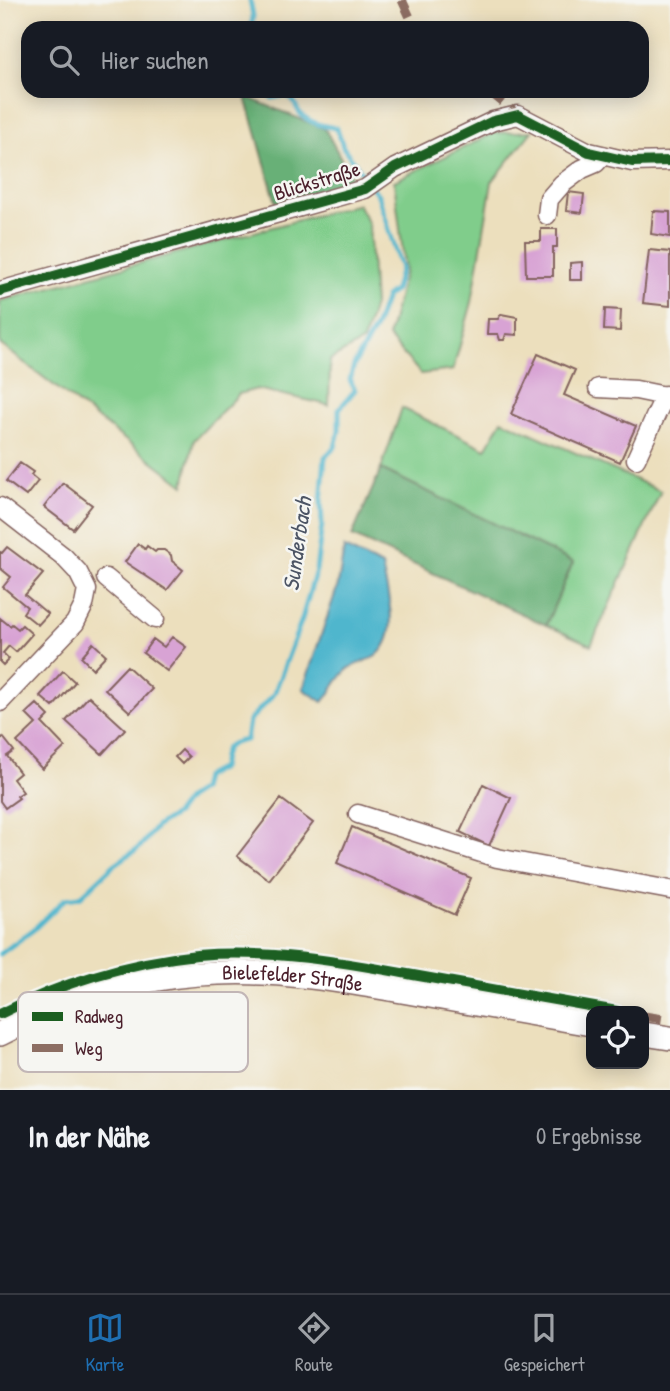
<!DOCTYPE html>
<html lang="de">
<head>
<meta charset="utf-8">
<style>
  body { margin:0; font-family:"Patrick Hand",sans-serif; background:#20242c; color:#f1f3f6 }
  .controls { position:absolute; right:21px; bottom:21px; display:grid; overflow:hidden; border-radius:14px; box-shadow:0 4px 18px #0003 }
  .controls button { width:63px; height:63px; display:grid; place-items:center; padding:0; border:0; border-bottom:2px solid #363941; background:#171b24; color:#f1f3f6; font:35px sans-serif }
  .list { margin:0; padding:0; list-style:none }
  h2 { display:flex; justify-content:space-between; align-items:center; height:91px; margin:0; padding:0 28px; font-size:30px }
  h2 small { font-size:23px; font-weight:400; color:#9ea1a6 }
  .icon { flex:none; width:38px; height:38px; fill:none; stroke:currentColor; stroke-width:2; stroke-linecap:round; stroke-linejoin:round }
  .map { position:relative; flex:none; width:670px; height:1090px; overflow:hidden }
  .search { position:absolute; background:#171b24; box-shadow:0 4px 18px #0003; left:21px; right:21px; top:21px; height:77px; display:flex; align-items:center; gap:18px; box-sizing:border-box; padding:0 24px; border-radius:21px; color:#9ea1a6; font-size:26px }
  .sheet { height:203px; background:#171b24 }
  nav { display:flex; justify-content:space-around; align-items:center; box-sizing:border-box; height:98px; border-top:2px solid #363941; background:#171b24; font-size:19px; color:#9ea1a6 }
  nav a { display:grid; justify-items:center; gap:4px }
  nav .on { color:#1f6fb2 }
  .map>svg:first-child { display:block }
  .green { fill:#80cd8b; stroke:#65765b; stroke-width:2 }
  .forest { fill:#68b077; stroke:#596851; stroke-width:2 }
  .water { fill:#4fb6cd; stroke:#4c6a7c; stroke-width:2 }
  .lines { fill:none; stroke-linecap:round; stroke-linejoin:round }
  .stream { stroke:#4fb6cd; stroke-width:5 }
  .building { fill:#d8a3d4 }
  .minor-casing { stroke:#83625e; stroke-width:21 }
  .major-casing { stroke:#83625e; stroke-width:26 }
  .minor { stroke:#fff; stroke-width:18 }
  .major { stroke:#fff; stroke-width:23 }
  .quiet { stroke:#8d6e63; stroke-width:9; stroke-dasharray:18 9; stroke-linecap:butt }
  .cycleway-casing { stroke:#f6f6f2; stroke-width:15 }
  .cycleway { stroke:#1b5e20; stroke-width:10 }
  .labels { text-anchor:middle; stroke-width:5; stroke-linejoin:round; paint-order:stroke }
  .street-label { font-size:21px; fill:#4a1f2b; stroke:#f6f6f2 }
  .water-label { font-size:23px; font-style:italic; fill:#4c5464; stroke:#f6f6f2 }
  .key { fill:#f6f6f2; stroke:#c2b6b6; stroke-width:2 }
  .key-label { font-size:19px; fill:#4a1f2b }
</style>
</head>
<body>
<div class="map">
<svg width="670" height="1090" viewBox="0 0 670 1090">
  <rect width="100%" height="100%" fill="#f6f6f2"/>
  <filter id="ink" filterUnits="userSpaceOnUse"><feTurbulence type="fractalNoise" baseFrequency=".0143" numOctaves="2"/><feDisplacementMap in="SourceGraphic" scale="14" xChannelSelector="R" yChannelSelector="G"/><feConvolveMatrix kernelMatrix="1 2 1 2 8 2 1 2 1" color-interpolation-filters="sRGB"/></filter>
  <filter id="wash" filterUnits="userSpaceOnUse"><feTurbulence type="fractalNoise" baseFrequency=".00686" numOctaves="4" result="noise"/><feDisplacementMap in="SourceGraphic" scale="28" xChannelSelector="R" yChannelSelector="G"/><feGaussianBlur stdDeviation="1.57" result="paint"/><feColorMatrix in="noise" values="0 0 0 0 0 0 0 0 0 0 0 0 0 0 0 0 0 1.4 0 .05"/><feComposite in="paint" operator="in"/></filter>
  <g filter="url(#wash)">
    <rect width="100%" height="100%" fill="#ecdfbd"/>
    <!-- green -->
    <path class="green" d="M532 131 492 182 472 302 453 370 421 374 388 337 405 270 394 181 494 133Z
      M358 204 369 224 374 305 363 341 330 360 329 405 257 389 239 394 194 440 184 485 0 344V301Z
      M402 408 486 449 502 420 661 491 591 645 546 625 573 562 381 469Z"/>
    <!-- forest -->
    <path class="forest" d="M246 97 325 129 355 184 277 206Z
      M381 469 573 562 546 625 352 536Z"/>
    <!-- water -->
    <path class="water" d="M344 548 382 566C387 593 402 635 376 656 367 662 353 663 346 671 337 679 331 693 323 702L303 689 338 585Z"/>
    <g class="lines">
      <!-- stream -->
      <path class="stream" d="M250 0 253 16 251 28
        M0 954 33 930 65 899 80 897 114 865 140 847 157 826 176 814 187 799 201 790 204 777 221 768C224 748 225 743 246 740L249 721 274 694 302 619 316 570 322 525 321 502 325 457 335 447 339 431V409L355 390 350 380 354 365 375 328 386 297 395 290 401 268 378 195 343 147 337 128C324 126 310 124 300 113 294 105 297 102 286 95L272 98 265 91"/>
    </g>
    <g id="blocks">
      <!-- building -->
      <path class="building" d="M568 192 584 194 582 213 566 211Z
        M653 211 670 212V237L651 234Z
        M541 229H557V247H553V276H526L525 241H541Z
        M649 250 670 252V306L643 303Z
        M582 262V280H570V263Z
        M605 309 621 310 620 331 604 330Z
        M501 314 517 317V335L506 334 504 340H500L498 334H487L488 319H498Z
        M538 354 575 370 564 395 636 426 620 462 511 414Z
        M20 463 33 472 31 475 38 481 26 496 6 481Z
        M63 483 92 505 73 529 44 507Z
        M138 544 145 549 147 546 155 552 157 550H164L171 555 172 561 183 570 167 590 125 562Z
        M7 547 43 574 25 595 48 614 38 625 23 613 27 607 3 587 11 577 0 568V552L2 553Z
        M0 618 10 626 12 624 18 629 22 625 32 634 16 652 9 646 3 653 9 659 3 665 0 662Z
        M172 637 186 647 167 671 143 653 153 639 164 647Z
        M93 643 106 655 93 669 81 657Z
        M127 666 152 689 130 712 105 689Z
        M63 671 75 682 53 707 40 696Z
        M89 696 125 729 102 754 66 721Z
        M37 704 49 716 42 723 65 747 42 769 17 742 36 724 26 714Z
        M3 737 14 751 7 756 20 773 13 779 23 792 17 796 19 798 5 808 0 801V740Z
        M182 750 189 757 182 764 175 757Z
        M483 784 511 798 489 846 460 832Z
        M281 799 313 823 269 880 237 856Z
        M352 827 471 878 455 915 337 863Z"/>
    </g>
  </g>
  <g filter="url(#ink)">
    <use href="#blocks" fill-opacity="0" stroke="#83625e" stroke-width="2"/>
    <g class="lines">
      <!-- minor casing -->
      <g class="minor-casing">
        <path id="minor" d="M547 215 549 199 562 184 582 169 596 163 603 155
          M0 291 365 189 395 168 493 121 518 115 589 152 632 162 670 161
          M598 388 636 390 670 397
          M636 459 665 395
          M0 507 63 556 78 572 87 590 84 605 75 623 0 702
          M106 578 155 619
          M358 814 497 858 670 890"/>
      </g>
      <!-- major casing -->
      <g class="major-casing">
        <g id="major">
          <path id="s1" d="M0 1034C67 999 142 975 218 973 284 970 349 982 413 993 473 1004 532 1014 591 1024"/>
          <path d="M644 1034 670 1038"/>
        </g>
      </g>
      <!-- minor -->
      <use href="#minor" class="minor"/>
      <!-- major -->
      <use href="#major" class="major"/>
      <!-- quiet -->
      <path class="quiet" d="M402 0 415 28
        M489 91 518 115
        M644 1016 670 1020"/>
      <!-- cycleway casing -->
      <g class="cycleway-casing">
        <path id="cycleway" d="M0 291 365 189 395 168 493 121 518 115 589 152 632 162 670 161
          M0 1014C60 983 130 962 197 955 270 949 343 962 413 975 481 987 549 999 617 1011"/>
      </g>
      <!-- cycleway -->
      <use href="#cycleway" class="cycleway"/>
    </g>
  </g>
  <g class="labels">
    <!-- street labels -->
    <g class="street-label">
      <text transform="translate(317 181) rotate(-17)" y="7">Blickstraße</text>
      <text dy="7" stroke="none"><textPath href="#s1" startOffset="303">Bielefelder Straße</textPath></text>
    </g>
    <!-- water labels -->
    <g class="water-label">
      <text transform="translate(297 544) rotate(-82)" y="8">Sunderbach</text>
    </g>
  </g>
  <!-- legend -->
  <rect x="18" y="992" width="230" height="80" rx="10" class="key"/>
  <rect x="32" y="1012" width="31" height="9" fill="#1b5e20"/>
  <rect x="32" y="1044" width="31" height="8" fill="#8d6e63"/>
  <g class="key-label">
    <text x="75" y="1023">Radweg</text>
    <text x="75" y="1055">Weg</text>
  </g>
</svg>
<div class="controls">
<button><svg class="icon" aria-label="locate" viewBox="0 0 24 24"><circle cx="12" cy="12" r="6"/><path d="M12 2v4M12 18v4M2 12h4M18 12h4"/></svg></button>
</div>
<div class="search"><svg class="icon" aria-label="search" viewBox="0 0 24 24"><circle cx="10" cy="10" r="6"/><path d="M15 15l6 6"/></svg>Hier suchen</div>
</div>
<section class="sheet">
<h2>In der Nähe<small>0 Ergebnisse</small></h2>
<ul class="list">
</ul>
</section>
<nav>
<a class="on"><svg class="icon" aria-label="map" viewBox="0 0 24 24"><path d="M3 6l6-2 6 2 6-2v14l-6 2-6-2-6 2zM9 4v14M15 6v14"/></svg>Karte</a>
<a><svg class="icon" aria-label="directions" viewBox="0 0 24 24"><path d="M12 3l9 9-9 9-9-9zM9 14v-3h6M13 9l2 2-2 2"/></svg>Route</a>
<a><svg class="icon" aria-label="saved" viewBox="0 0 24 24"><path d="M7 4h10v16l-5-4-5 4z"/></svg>Gespeichert</a>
</nav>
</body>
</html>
